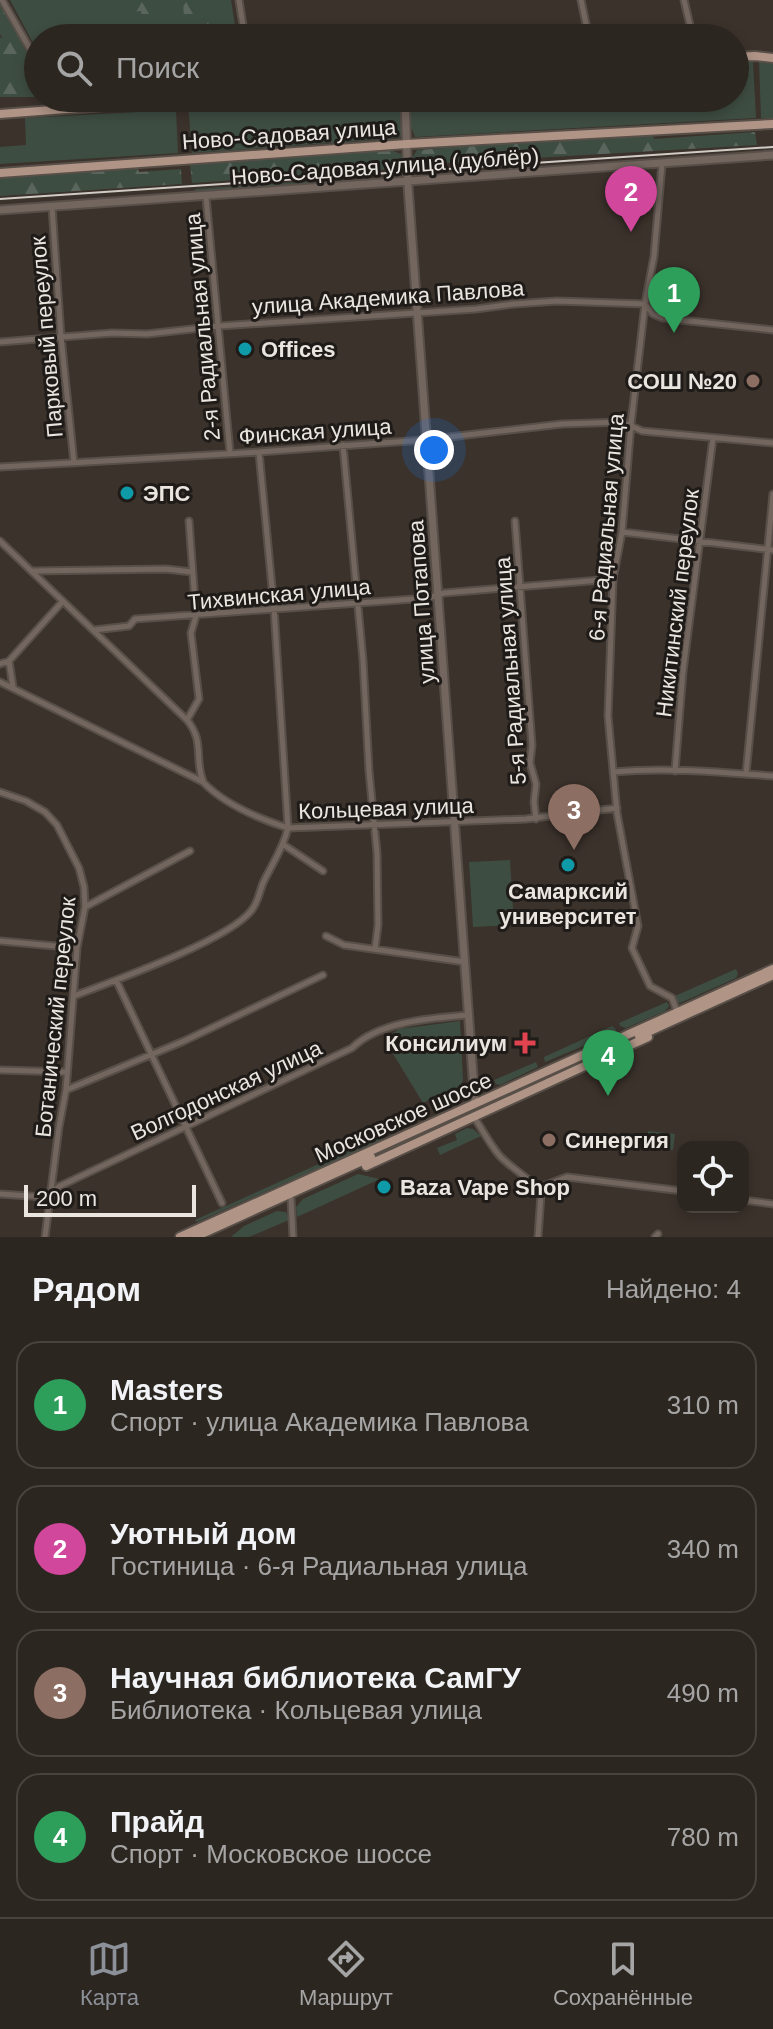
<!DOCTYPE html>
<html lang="ru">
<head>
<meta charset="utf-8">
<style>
  body { margin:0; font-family:Arial,sans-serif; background:#38322d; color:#f1f3f6 }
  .controls { position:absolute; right:24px; bottom:24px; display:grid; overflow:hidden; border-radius:16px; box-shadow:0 4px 12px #0003 }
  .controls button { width:72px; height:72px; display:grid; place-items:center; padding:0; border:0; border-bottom:2px solid #48433e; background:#2c2620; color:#f1f3f6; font:40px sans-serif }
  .scale { position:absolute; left:24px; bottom:20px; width:172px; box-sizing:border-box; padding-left:8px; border:4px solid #ebe5e0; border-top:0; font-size:22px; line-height:28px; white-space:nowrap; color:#ebe5e0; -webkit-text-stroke:6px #1f1b18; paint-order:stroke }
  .you { position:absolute; left:434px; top:450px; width:28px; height:28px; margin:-20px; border:6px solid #fff; border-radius:50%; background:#1a73e8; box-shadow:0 0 0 12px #1a73e833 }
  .badge { display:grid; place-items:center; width:52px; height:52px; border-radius:50%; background:#8c9099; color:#fff; font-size:26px; font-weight:700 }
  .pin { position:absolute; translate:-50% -66px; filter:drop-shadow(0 2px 4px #0008) }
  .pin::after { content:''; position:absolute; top:42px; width:28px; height:24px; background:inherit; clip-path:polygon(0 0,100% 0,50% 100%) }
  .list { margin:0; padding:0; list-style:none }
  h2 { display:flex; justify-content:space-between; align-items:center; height:104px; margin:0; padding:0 32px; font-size:34px }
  h2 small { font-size:26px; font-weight:400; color:#a6a5a5 }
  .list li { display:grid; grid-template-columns:52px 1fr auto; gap:24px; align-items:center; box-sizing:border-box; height:128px; margin:0 16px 16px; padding:0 16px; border:2px solid #48433e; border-radius:24px }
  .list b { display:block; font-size:30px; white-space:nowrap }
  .list p { margin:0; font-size:26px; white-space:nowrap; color:#a6a5a5 }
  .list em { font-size:26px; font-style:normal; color:#a6a5a5 }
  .icon { flex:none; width:44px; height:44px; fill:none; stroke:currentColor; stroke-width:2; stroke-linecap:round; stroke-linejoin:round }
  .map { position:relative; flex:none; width:773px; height:1237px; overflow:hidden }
  .search { position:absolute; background:#2c2620; box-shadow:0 4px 12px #0003; left:24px; right:24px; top:24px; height:88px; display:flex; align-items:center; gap:20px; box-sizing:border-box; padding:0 28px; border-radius:44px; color:#a6a5a5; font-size:30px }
  .sheet { height:680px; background:#2c2620 }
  nav { display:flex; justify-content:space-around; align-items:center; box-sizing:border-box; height:112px; border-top:2px solid #48433e; background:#2c2620; font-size:22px; color:#a6a5a5 }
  nav a { display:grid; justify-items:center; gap:4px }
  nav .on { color:#8c9099 }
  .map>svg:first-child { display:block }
  .green { fill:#3e4d42 }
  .forest { fill:url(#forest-firs) }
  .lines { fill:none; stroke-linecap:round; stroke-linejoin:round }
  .minor-casing { stroke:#574f48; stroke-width:9 }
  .tertiary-casing { stroke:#574f48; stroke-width:11 }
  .primary-casing { stroke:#574f48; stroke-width:12 }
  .minor { stroke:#73665f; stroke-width:5 }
  .tertiary { stroke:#73665f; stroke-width:7 }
  .primary { stroke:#b09587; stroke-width:8 }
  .tram { stroke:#d1cbc5; stroke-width:2 }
  .culture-dot { fill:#0f9aa8; stroke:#1f1b18; stroke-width:3 }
  .education-dot { fill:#8d6e63; stroke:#1f1b18; stroke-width:3 }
  .health-dot { fill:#e0444e; stroke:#1f1b18; stroke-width:3 }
  .labels { text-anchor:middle; stroke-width:6; stroke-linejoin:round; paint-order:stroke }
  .street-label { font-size:22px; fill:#ebe5e0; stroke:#1f1b18 }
  .poi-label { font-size:22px; font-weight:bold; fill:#ebe5e0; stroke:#1f1b18; text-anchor:start }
</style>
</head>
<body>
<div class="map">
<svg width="773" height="1237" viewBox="0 0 773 1237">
  <defs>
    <pattern id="forest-firs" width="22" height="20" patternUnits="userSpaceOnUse" patternTransform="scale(2)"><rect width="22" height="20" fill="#3e4d42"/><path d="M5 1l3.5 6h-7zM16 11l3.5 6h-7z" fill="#5a665d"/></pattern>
  </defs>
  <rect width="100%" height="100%" fill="#3b322b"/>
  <!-- green -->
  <path class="green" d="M10 0H231L237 38H38V52Z
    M753 61 756 118 415 137 409 121 413 98H735V62Z
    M759 61 773 64V118H761Z
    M273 98H397L402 105 406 129 401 137 386 139 192 153 188 104Z
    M176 110 178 153 0 164V147L26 145 25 118Z
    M313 181 312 185 196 193 195 189Z
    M510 860 514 925 473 927 469 862Z
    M736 969 738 974 736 978 680 1003 676 1001 675 996Z
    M667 1002 669 1006 665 1011 626 1028 620 1026 619 1023Z
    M460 1021 463 1080 460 1086 423 1103 384 1039 399 1029Z
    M612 1026 616 1029 615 1033 545 1062 544 1057Z
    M536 1062 538 1067 500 1085 496 1084 494 1080Z
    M467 1128 473 1129 481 1136 440 1155 437 1148 457 1140 455 1134Z
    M648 1131 675 1134 673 1150 646 1147Z
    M383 1135 382 1140 197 1222 195 1220Z
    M358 1174 380 1179 297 1217 296 1207 303 1199Z
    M277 1211 286 1212 289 1220 249 1237H231L244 1226Z"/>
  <!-- forest -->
  <path class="forest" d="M119 0H162L163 23 143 25 141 11 112 13 113 38 110 14Z
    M183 0H223V3L212 11 208 26 214 38H185Z
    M0 3 38 73V97H0V37L3 39 0 34Z
    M755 132 757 145 413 165 411 160 417 150 646 134 653 136 654 139Z
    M390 150 401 154 405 168 192 183 190 164Z
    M138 169 139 172 181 169 182 184 0 196V177Z"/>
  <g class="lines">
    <!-- minor casing -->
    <g class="minor-casing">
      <path id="minor" d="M2 0 38 63
        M239 0 245 38
        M581 0 589 38
        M684 0 693 38
        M58 98V109
        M662 164 654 256 645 304 631 424 622 532 613 579 608 716 617 813 638 926 632 948 650 986 672 998 678 1014
        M206 197 230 453
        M52 207 61 337 74 463
        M0 342 112 333 147 334 219 326 476 309 514 304 557 301 645 304 653 314 662 318 773 330
        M343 445 363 660 369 771 377 853 378 925 375 949
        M0 467 259 452 423 440 562 424 623 422 642 431 773 443
        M515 521 532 745 530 763 536 784 534 802 536 819
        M622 532 773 550
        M0 541 187 720C205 742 194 758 203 781
        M32 571 166 569 192 572
        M94 630 129 626 135 619 428 598 444 593 613 579
        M0 664 9 661
        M0 682 203 782C224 804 260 819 288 828L526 819 617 808
        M13 687 9 661 63 601
        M187 720 199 699 191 633 196 616 189 521
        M675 771 683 671 713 438
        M613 772C665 767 720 772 773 776
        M746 774 773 494
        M0 792 26 801 45 812 57 825 79 868 84 887 85 907 77 948 66 1090 59 1127 45 1237
        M284 845 323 871
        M85 907 190 851
        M326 936 344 945 465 962
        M0 941 77 948
        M116 980 222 1203
        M74 996C113 981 227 941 251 911 258 903 259 893 263 883 272 864 283 849 288 828L274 608 259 452
        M0 1070 67 1072
        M66 1090 184 1041 323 975
        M474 1117C482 1129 489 1143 499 1155 509 1167 536 1182 541 1194L538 1237
        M538 1188 567 1177 683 1191
        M0 1194 45 1197 60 1186 352 1048C379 1021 433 1018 469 1015
        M291 1199 293 1237
        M743 1200 773 1204
        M655 1237 658 1234"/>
    </g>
    <!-- tertiary casing -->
    <g class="tertiary-casing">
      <path id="tertiary" d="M405 98 408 186 475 1104
        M0 210 773 155"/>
    </g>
    <!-- primary casing -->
    <g class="primary-casing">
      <path id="primary" d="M735 57 755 56 773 58
        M0 114 209 98
        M0 173 407 144 773 124
        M639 1036 773 975
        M366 1166 648 1037
        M180 1237 773 969
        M195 1237 371 1157"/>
    </g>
    <!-- minor -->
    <use href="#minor" class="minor"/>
    <!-- tertiary -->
    <use href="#tertiary" class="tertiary"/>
    <!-- primary -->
    <use href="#primary" class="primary"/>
    <!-- tram -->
    <path class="tram" d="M0 199 773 147"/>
  </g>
  <!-- markers -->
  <g class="culture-dot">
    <circle cx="245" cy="349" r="8"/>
    <circle cx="127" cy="493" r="8"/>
    <circle cx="568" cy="865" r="8"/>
    <circle cx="384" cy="1187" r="8"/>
  </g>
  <g class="education-dot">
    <circle cx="753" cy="381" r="8"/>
    <circle cx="549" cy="1140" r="8"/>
  </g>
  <path class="health-dot" d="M521 1031h8v8h8v8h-8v8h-8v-8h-8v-8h8z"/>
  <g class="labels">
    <!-- street labels -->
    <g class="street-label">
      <text transform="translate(289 134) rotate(-4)" y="8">Ново-Садовая улица</text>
      <text transform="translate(385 166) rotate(-4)" y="8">Ново-Садовая улица (дублёр)</text>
      <text transform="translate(388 297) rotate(-4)" y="8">улица Академика Павлова</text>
      <text transform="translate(202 327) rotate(-95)" y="8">2-я Радиальная улица</text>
      <text transform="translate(46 337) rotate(-95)" y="8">Парковый переулок</text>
      <text transform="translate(315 431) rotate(-4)" y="8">Финская улица</text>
      <text transform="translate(606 527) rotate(-85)" y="8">6-я Радиальная улица</text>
      <text transform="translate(279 594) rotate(-5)" y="8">Тихвинская улица</text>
      <text transform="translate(421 602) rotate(-94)" y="8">улица Потапова</text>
      <text transform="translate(677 603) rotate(-83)" y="8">Никитинский переулок</text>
      <text transform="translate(510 671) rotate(-94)" y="8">5-я Радиальная улица</text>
      <text transform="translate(386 808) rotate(-2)" y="8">Кольцевая улица</text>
      <text transform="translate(55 1017) rotate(-84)" y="8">Ботанический переулок</text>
      <text transform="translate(226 1090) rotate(-25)" y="8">Волгодонская улица</text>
      <text transform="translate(403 1117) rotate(-24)" y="8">Московское шоссе</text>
    </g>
    <!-- poi labels -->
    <g class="poi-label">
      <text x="261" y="357">Offices</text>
      <text x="737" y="389" text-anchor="end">СОШ №20</text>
      <text x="143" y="501">ЭПС</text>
      <text x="568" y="899" text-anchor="middle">Самарксий<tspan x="568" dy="25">университет</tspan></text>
      <text x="507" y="1051" text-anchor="end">Консилиум</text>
      <text x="565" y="1148">Синергия</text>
      <text x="400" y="1195">Baza Vape Shop</text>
    </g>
  </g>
</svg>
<div class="controls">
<button><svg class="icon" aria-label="locate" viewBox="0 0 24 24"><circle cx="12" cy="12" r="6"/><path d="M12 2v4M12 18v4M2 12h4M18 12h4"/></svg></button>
</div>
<div class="scale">200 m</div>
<div class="you"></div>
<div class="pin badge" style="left:674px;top:333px;background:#2e9e5b">1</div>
<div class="pin badge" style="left:631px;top:232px;background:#d1479c">2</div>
<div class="pin badge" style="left:574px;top:850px;background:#8d6e63">3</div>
<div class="pin badge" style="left:608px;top:1096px;background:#2e9e5b">4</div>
<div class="search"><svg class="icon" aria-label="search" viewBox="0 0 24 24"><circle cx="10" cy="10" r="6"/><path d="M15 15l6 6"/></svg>Поиск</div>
</div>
<section class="sheet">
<h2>Рядом<small>Найдено: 4</small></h2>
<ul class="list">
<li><span class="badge" style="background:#2e9e5b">1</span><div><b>Masters</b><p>Спорт · улица Академика Павлова</p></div><em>310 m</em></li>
<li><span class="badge" style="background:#d1479c">2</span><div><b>Уютный дом</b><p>Гостиница · 6-я Радиальная улица</p></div><em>340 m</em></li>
<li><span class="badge" style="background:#8d6e63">3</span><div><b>Научная библиотека СамГУ</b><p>Библиотека · Кольцевая улица</p></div><em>490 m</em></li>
<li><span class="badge" style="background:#2e9e5b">4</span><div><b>Прайд</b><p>Спорт · Московское шоссе</p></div><em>780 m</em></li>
</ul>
</section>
<nav>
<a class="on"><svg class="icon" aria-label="map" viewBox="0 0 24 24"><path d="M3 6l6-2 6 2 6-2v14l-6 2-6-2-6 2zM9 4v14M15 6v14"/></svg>Карта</a>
<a><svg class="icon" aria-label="directions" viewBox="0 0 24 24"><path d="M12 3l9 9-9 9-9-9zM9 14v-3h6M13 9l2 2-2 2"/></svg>Маршрут</a>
<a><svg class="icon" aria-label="saved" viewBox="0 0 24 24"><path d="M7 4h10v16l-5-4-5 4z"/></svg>Сохранённые</a>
</nav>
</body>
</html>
